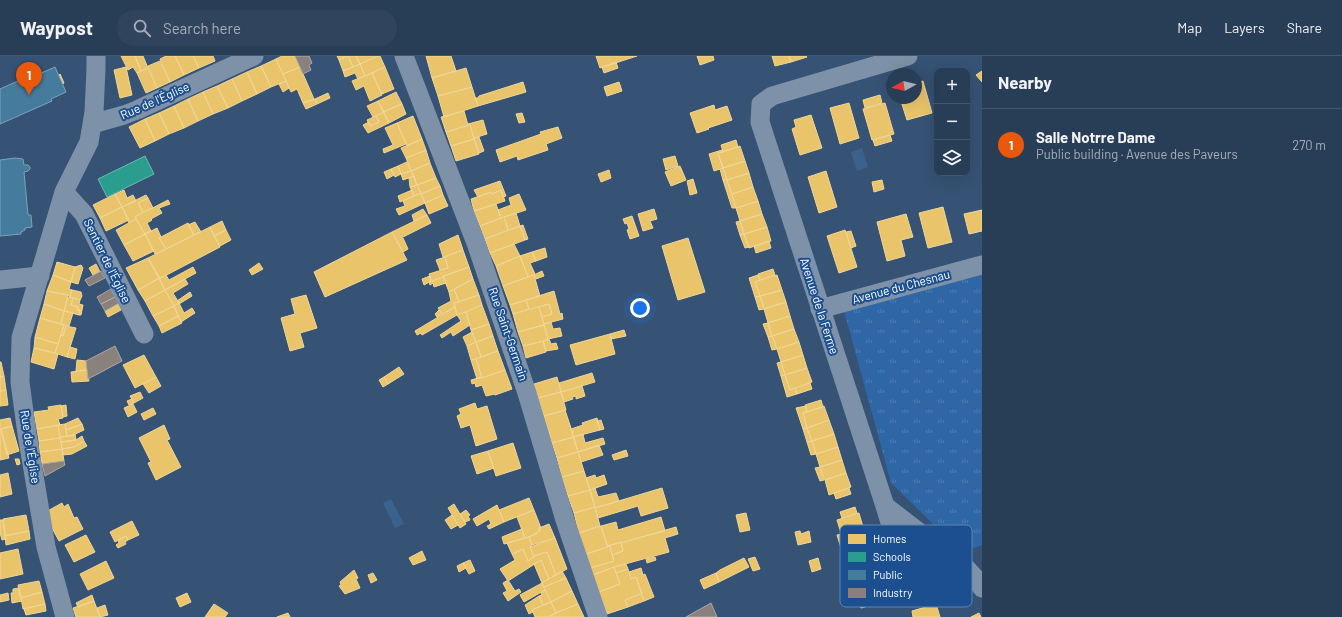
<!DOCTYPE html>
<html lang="en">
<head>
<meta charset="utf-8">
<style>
  body { margin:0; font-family:Barlow,sans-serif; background:#30455d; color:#f1f3f6 }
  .controls { position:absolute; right:12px; top:12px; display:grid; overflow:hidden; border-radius:8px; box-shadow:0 4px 16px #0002 }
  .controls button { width:36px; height:36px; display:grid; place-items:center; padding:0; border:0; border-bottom:1px solid #44576d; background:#283e57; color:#f1f3f6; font:20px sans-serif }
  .compass { position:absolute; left:886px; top:12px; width:36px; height:36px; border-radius:50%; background:#283e57; box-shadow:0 4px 16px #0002; rotate:262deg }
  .you { position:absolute; left:640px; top:252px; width:14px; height:14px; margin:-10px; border:3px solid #fff; border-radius:50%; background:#1a73e8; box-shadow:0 0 0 6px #1a73e833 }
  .badge { display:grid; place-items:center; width:26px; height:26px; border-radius:50%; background:#ea580c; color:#fff; font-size:13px; font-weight:700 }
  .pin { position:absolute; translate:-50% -33px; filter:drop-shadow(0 1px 2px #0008) }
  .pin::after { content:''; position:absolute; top:21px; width:14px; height:12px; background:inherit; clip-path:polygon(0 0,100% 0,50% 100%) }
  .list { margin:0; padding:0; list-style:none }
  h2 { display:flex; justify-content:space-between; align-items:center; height:52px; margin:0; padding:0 16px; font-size:17px }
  h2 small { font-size:13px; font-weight:400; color:#a5aeba }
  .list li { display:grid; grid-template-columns:26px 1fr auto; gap:12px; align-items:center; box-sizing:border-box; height:72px; padding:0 16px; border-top:1px solid #44576d }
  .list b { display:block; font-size:15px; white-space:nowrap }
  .list p { margin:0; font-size:13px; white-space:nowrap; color:#a5aeba }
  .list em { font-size:13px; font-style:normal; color:#a5aeba }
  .icon { flex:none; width:22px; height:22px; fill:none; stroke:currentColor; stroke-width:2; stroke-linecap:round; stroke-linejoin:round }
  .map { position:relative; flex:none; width:982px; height:561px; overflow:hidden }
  header { display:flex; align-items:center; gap:24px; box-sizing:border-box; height:56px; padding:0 20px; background:#283e57; border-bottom:1px solid #44576d }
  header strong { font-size:19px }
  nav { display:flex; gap:22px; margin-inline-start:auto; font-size:14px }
  .search { width:280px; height:36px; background:#30455d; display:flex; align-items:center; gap:10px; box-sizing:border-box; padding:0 14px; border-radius:22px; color:#a5aeba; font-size:15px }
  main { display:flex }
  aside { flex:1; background:#283e57 }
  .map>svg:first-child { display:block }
  .park { fill:url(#park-tufts) }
  .water { fill:#3b618d }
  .homes { fill:#e9c46a; stroke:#f0d697 }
  .schools { fill:#2a9d8f; stroke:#6abab1 }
  .public { fill:#457b9d; stroke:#7da3ba }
  .industry { fill:#8a817c; stroke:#ada7a3 }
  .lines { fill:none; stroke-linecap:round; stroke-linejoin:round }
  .street { stroke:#7d92a8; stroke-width:19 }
  .labels { text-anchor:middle; stroke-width:4; stroke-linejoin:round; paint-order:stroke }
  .street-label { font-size:12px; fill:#fff; stroke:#1b4f8f }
  .key { fill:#1b4f8f; stroke:#5f84b1; stroke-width:1 }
  .key-label { font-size:11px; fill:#fff }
</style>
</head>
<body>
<header>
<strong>Waypost</strong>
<div class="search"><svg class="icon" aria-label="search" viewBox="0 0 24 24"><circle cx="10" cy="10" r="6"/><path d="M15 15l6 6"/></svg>Search here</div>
<nav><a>Map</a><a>Layers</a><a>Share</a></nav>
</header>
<main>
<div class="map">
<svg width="982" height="561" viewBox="0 0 982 561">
  <defs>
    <pattern id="park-tufts" width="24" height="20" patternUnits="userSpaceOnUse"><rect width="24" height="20" fill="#2f66a5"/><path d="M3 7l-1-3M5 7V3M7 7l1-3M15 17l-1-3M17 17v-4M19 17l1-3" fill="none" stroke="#4e7db2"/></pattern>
  </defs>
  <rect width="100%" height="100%" fill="#365274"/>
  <!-- park -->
  <path class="park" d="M982 219V489L962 496 891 427 844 255Z"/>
  <!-- water -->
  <path class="water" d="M862 92 868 111 857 115 851 96Z
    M391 443 404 468 395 472 383 447Z"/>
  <!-- homes -->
  <path class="homes" d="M121 0H135L141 15 137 17 133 11 128 14Z
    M135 0H143L148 12 141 15Z
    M166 0H175L184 19 170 26 160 3Z
    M175 0H193L199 12 184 19Z
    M193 0H213L215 5 199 12Z
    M282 0H295L300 11 283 18 276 3Z
    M337 0H348L339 4Z
    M348 0H356L360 8 353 11Z
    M348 0 353 11 343 15 339 4Z
    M356 0H378L360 8Z
    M378 0H380L385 11 365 20 360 8Z
    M426 0H451L456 15 432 22Z
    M596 0H637L600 12Z
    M697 0H713L714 4 700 9Z
    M772 0H789L791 6 775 10Z
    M789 0H806L807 1 791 6Z
    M276 3 286 25 271 31 261 10Z
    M160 5 170 26 157 32 148 10Z
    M616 6 618 12 604 17 602 11Z
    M360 8 365 20 358 23 355 17 345 21 343 15Z
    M261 10 271 31 257 38 247 16Z
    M126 11 132 39 120 42 114 14Z
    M300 11 314 43 303 47 297 33 291 36 283 18Z
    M385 11 394 33 382 38 372 17Z
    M148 12 157 32 146 37 137 17Z
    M466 12 472 31 438 40 432 22Z
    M982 15V26L976 19Z
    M247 16 257 38 242 45 232 23Z
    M372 17 382 39 370 45 364 30 356 34 352 25Z
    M60 18 64 27 63 28 59 19Z
    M232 23 242 45 228 52 217 30Z
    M286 25 289 32 283 36 279 28Z
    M923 25 932 57 907 64 900 42H916V27Z
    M523 26 526 36 478 50 475 42H478L479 40Z
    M619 26 622 35 607 40 604 31Z
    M217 30 228 52 213 58 203 36Z
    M472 31 478 50 444 61 438 40Z
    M203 36 213 58 198 65 188 43Z
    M396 36 402 48 383 56 378 45Z
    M328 37 330 42 317 48 315 43Z
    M880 39 882 47 865 52 863 44Z
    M188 43 198 65 184 72 174 50Z
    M315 43 317 48 306 53 303 47Z
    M378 45 384 56 373 61 367 50Z
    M849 47 859 82 840 88 830 52Z
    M885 47 894 78 872 84 863 53Z
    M402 48 406 58 389 67 383 56Z
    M714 49 715 54 727 50 732 64 708 72 709 73 697 77 690 57Z
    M174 50 184 72 169 78 159 57Z
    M464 55 468 69 446 76 441 61Z
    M384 56 389 67 368 77 363 69 369 66 370 70 379 66 376 60Z
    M159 57 169 78 155 85 145 63Z
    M522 57 525 66 519 67 516 58Z
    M811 59 822 92 800 99 792 73 796 71 794 64Z
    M376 60 379 66 370 70 367 64Z
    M413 60 422 83 407 90 397 67Z
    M145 63 155 85 140 92 129 71Z
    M483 64 487 78 474 82 470 69 468 68Z
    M397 67 406 88 384 97 383 93 393 89 385 72Z
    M470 69 474 83 451 90 446 76Z
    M558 71 562 82 546 88 548 94 518 104 517 100 500 106 496 94 541 78 540 76Z
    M890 79 892 85 875 90 873 84Z
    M479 81 484 95 479 97 474 82Z
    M422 83 426 94 406 102 401 92Z
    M474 83 479 98 456 105 451 90Z
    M736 84 738 91 723 96 721 89Z
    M740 90 745 105 723 112 718 97Z
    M426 94 430 107 411 115 406 102Z
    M722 94 723 96 718 97 723 112 714 115 709 98Z
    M675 100 678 110 666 114 663 103Z
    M745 105 749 117 727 124 723 112Z
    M407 106 411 115 401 118 398 110Z
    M430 107 436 122 417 129 411 115Z
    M398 110 401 118 395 121 391 113Z
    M680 110 686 124 671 130 665 116Z
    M723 112 727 123 723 124 720 113Z
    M391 113 394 119 387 123 384 116Z
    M609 114 611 122 601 126 598 118Z
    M411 115 414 120 403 124 401 118Z
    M826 115 837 151 819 157 808 121Z
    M749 117 753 131 732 138 727 124Z
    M414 120 417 129 410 131 409 122Z
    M436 122 440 130 421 138 417 129Z
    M693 123 697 137 690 139 687 125Z
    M727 123V124L736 152H732L723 124Z
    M882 124 884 133 874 136 872 126Z
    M500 125 506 140 503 141 501 134 492 138 491 136 478 141 474 134Z
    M417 129 421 137 414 140 410 131Z
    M440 130 443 139 425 147 421 138Z
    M753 131 758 145 736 152 732 138Z
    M124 134 127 142 133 139 136 145 122 151 115 138Z
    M412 134 414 140 400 146 398 140Z
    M501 134 505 145 474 155 471 143 491 136 492 138Z
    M421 137 425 147 399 159 396 153 405 150 403 145Z
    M115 138 122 151 100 162 93 149Z
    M519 138 526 154 501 162 498 154 511 149 509 142Z
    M146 139 148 142 138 147 143 156 135 161 136 163 129 167 122 151Z
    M443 139 448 150 429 158 425 147Z
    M148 142 153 152 143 156 138 147Z
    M168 144 170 148 159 152 162 157 151 163 152 164 147 167 151 175 145 178 135 161Z
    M758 145 762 158 740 165 736 152Z
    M496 148 501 162 480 170 474 155Z
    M122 151 129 164 106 175 100 162Z
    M943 151 952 186 928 192 919 157Z
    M423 153 427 159 414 165 412 159Z
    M654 153 657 163 650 165 653 172 643 175 638 158Z
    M982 154V175L969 178 964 158Z
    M516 157 520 170 508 174 504 161Z
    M762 158 767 171 744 178 740 165Z
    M906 158 913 181 901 184 905 200 887 205 877 166Z
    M427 159 431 167 397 184 392 176Z
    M632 160 639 180 630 183 627 174 629 173 627 167 625 168 623 163Z
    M504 161 508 174 485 183 480 170Z
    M136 163 145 178 124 189 116 174Z
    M222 165 226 174 214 180 210 171Z
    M740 165 744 178 740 179 736 166Z
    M195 166 201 176 194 179 188 169Z
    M188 167 194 179 166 193 159 182Z
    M523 169 528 183 525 184 520 170Z
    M520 170 525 184 490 197 485 183Z
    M210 171 220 191 159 223 148 202Z
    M767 171 771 185 749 192 744 178Z
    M157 172 161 181 159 182 166 193 155 198 145 178Z
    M226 174 231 184 220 190 214 180Z
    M845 174 857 211 839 217 827 180Z
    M851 175 856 190 851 192 846 176Z
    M392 176 407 204 325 241 314 216Z
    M145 178 154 195 133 205 124 189Z
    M744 178 749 191 745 192 740 179Z
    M458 179 463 194 443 201 439 188Z
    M403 182 408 193 403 196 397 185Z
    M688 182 705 236 678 244 662 190Z
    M769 185 771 192 756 197 754 190Z
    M514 188 520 200 496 210 490 197Z
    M545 192 547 201 536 205 532 196Z
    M463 194 469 211 431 225 429 218 448 212 445 201Z
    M532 196 536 205 530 207 535 218 528 221 520 200Z
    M520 200 528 221 503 230 496 210Z
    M445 201 448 212 440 214 436 204Z
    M148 202 160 222 138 234 126 212Z
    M57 206 75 211 71 226 53 219Z
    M259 207 263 213 252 219 249 214Z
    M96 208 100 216 93 219 89 212Z
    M81 209 83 212 78 228 71 226 75 211Z
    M193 211 196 217 165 234 159 223 166 219 169 224Z
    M469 211 473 223 449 236 443 220Z
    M773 213 775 219 760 224 758 218Z
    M542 215 544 220 536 223 534 219Z
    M53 219 71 226 69 233 72 234 70 241 68 239 47 235Z
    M534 219 540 240 510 249 503 230Z
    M758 219 760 224 755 226 760 240 755 241 749 222Z
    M777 219 782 234 760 240 755 226Z
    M430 220 431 225 424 229 422 223Z
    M444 221 446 227 434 231 433 227 430 229 429 226Z
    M159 222 165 234 145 245 138 234Z
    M185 223 188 228 173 237 179 247 174 250 165 234Z
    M473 223 479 239 459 246 454 233Z
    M454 233 459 246 454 247 455 251 442 258 438 252 451 245 449 236Z
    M72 234 81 236 82 240 80 244 70 241Z
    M165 234 174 250 153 260 145 245Z
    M782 234 786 246 764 253 760 240Z
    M47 235 68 239 64 255 44 248Z
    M554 235 560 258 562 257 563 263 544 268 542 261 552 258 549 248 529 253 526 244Z
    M190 236 192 240 179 248 177 245Z
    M306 239 317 272 300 277 304 291 290 295 281 262 295 258 291 243Z
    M479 239 482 249 457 259 454 247Z
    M760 240 764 253 759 254 755 241Z
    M68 241 73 242 71 249 78 251 77 254H80L79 259 64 255Z
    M73 242 80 244 79 248 83 249 81 259H79L80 254H77L78 251 71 249Z
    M526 244 529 253 513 258 510 249Z
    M786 246 790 260 768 267 764 253Z
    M179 247 184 257 192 252 195 257 181 266 174 250Z
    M44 248 64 255 61 268 40 262Z
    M118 248 121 254 108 261 105 255Z
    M549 248 552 258 542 261 539 251Z
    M482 249 489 268 471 274 466 256Z
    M174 250 178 260 159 270 153 260Z
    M455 251 457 259 422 279 421 277 417 279 415 275Z
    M539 251 544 269 518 276 513 258Z
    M439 254 442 258 437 261 435 258Z
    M64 255 73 257 69 270 61 268Z
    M466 256 470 269 453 280 451 276 442 282 440 279 461 265 457 259Z
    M178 260 182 267 162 277 159 270Z
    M790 260 794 273 772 280 768 267Z
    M40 262 64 269 58 288 35 281Z
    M551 266 553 273 560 272 562 280 548 283 544 268Z
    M768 267 772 280 768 281 763 268Z
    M489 268 493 280 476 286 471 274Z
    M64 269 66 270 63 280 61 279Z
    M544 269 548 284 523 290 518 276Z
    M66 270 76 272 67 301 55 297 61 279 63 280Z
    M794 273 799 286 777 293 772 280Z
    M624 274 626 280 611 283 610 278Z
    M472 276 476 286 467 290 463 281Z
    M610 278 615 298 576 309 570 289Z
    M493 280 498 295 481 301 476 286Z
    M772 280 777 293 772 294 768 281Z
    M35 281 58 288 55 297 34 292Z
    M549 283 551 288 556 287 558 293 546 295 543 285Z
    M543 285 546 296 526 302 523 290Z
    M476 286 481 301 471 304 467 290Z
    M799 286 803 299 781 306 777 293Z
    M70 291 77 293 75 303 67 301Z
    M34 292 58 298 54 313 31 306Z
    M498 295 505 314 482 322 476 303Z
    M144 299 156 321 135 332 123 309Z
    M803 299 807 312 785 319 781 306Z
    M476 303 482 321 477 323 471 304Z
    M77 304 86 305 87 314 76 315Z
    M0 306H1L4 320 0 321Z
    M781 306 785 319 781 320 777 307Z
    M399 311 404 318 388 328 384 321Z
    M807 312 812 326 790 334 785 319Z
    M87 314 89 325 72 326 71 316Z
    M505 314 512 333 495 339V338L486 340 482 329 476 331 475 327 472 328 471 324 482 321V322Z
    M592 317 595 326 561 336 559 327Z
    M785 319 790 334 795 332 797 338 787 341 781 320Z
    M4 320 6 334 0 335V321Z
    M156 321 161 330 149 337 143 328Z
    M384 321 388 328 383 331 379 324Z
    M557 321 561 336 538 342 534 328Z
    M810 327 812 333 797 338 795 332Z
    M582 330 585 340 576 343V340L572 341 573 343 564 346 561 336Z
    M6 334 8 349 0 350V335Z
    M140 336 143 342 134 347 130 340Z
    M561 336 566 354 544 360 538 342Z
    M132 343 134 347 129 349 127 345Z
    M821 344 823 351 807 356 805 349Z
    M475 347 477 353 487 350 497 383 476 390 470 369 461 372 457 360 461 358 459 353Z
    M133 348 137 356 128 361 124 352Z
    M61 349 63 362 58 363 60 369 37 373 34 356 49 354 48 351Z
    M66 349 67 360 63 361 61 350Z
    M806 350 807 356 803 357 807 372 803 373 796 352Z
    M824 350 829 364 807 372 803 357Z
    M153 352 156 358 144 364 141 358Z
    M565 354 574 381 552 387 544 360Z
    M10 362 12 370 1 373 9 402 0 404V364Z
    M78 362 82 368 66 374 65 368Z
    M597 362 600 374 573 381 571 373 583 369 582 367Z
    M601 364 604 373 600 374 597 365Z
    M829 364 834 378 812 385 807 372Z
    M65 368 67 380 60 381 58 369Z
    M82 368 84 374 71 380H67L66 374Z
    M58 369 60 382 39 385 37 373Z
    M164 369 170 383 167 384 181 411 156 424 148 407 151 406 139 382Z
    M12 370 19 395 7 399 1 373Z
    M807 372 812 385 807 386 803 373Z
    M75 378 76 384 61 386 60 381 71 380Z
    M583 378 585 387 603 382 605 388 578 396 573 381Z
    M834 378 838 391 816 398 812 385Z
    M82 380 84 385 74 391 62 393 61 386 76 384Z
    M574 381 578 396 557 402 552 387Z
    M60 382 62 393 40 396 39 385Z
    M84 385 87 390 72 398 63 399 62 393 74 391Z
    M812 385 816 398 811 399 807 386Z
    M513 387 521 412 496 420 488 395Z
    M599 389 603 399 581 406 578 396Z
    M838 391 842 404 820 411 816 398Z
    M62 393 64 405 42 408 40 396Z
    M626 394 628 400 614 404 612 399Z
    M488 395 494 412 477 418 471 400Z
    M578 396 584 415 562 421 557 402Z
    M15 403H19L20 408 17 409Z
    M842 404 846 417 825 424 820 411Z
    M820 411 824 424 820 425 815 412Z
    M584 415 590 434 568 440 562 421Z
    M8 417 12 438 0 441V419Z
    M846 417 851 431 829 439 825 424Z
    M595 419 596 422 604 419 607 428 590 434 586 422Z
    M595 432 598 441 616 437 619 445 595 452 590 434Z
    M662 432 668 452 641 460 638 450 598 462 595 452Z
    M849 432 851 438 836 443 834 437Z
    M590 434 595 451 574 457 568 440Z
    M529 442 534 454 504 466 499 454Z
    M62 447 64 451 68 448 74 462 77 461 83 473 59 485 44 457Z
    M454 448 466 468 460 472 448 452Z
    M497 449 504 466 489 473 487 470 491 468 489 463 477 470 473 463Z
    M595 451 600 470 579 477 574 457Z
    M855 451 857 457 842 462 840 456Z
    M466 454 470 459 468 460 470 464 465 466 460 458Z
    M534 454 541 472H539L540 475 536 476 537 478 525 482 517 461Z
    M746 457 750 474 740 476 736 459Z
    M859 457 863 471 841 477 837 464Z
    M26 459 29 475 5 480 3 463Z
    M452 459 458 469 451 473 445 464Z
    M661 461 665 475 607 490 601 470 616 466 618 474Z
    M0 464H3L6 483 2 484 0 477Z
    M132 465 139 479 128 484 126 480 115 486 110 476Z
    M549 468 555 482 532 489 529 481 540 475 539 472Z
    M601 470 608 491 586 498 579 477Z
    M676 471 678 478 665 482 669 496 614 511 593 519 590 512 614 505 612 499 623 495 621 487Z
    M522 473 525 482 504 488 502 481Z
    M29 475 30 483 6 489 5 480Z
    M800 475 801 478 809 475 811 486 798 489 795 476Z
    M842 478 846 491 841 492 837 479Z
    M86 479 95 496 74 506 65 489Z
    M126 480 128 484 125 486 126 488 118 492 116 489 119 487 118 484Z
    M529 481 532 489 530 491 534 501 528 505 523 493 512 498 507 487Z
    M555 482 567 513 556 519 547 496 534 500 530 491Z
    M621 486 623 495 612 499 610 490H607Z
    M610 490 614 505 590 512 586 498Z
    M18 493 23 518 0 523V497Z
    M523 493 528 505 534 500 547 496 556 519 549 523 541 504 508 525 500 513 515 504 512 498Z
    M422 495 426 504 413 509 409 502Z
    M655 501 656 504 647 507 646 503Z
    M755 501 760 513 753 515 748 503Z
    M744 502 749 511 719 526 716 517 720 514Z
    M818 502 821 513 812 516 809 505Z
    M470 504 475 515 469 518 463 507Z
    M541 504 549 523 542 527 534 508Z
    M106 505 114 522 88 534 80 518Z
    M463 507 466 512 459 516 457 510Z
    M626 508 628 513 616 517 614 511Z
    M614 511 620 528 599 536 593 519Z
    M641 512 643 519 645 518 654 541 644 545 636 521 631 523 629 516Z
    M628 513 631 523 636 521 642 537 625 544 628 551 607 558 599 536 620 528 616 517Z
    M354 514 358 522 356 523 360 532 345 538 339 530 341 529 340 526Z
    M562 515 566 522 544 531 542 527Z
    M373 517 377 524 371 527 368 519Z
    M716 517 719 526 704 533 700 524Z
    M566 522 572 535 551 546 544 531Z
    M508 524 515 535 519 533 521 536 508 545 503 537 507 535 503 527Z
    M39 525 42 536 20 542 18 529Z
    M542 527 545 534 524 546 520 539Z
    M859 531 864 545 884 539 886 545 861 552 855 532Z
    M19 532 22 545 12 547 11 537H13V533Z
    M545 534 551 546 543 549 539 540 542 539 541 537Z
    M572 535 578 548 556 557 551 546Z
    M42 536 45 548 23 553 21 542Z
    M8 537 9 544 0 546V539Z
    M187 537 191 546 180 551 176 542Z
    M641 538 644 545 628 551 625 544Z
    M92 539 94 545 78 551 76 547Z
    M539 540 543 549 532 554 533 556 529 558 525 549Z
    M94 545 100 561H76L73 552Z
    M551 546 556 557 548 561H535L532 554Z
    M45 548 46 555 26 559 24 553Z
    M214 548 228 557 225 561H205Z
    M578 548 584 561H548L556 557Z
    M936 548 940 561H913L912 555Z
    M105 549 108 559 100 561 97 552Z
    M288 557 290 561H277Z
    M979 557 981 561H971Z"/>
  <!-- schools -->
  <path class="schools" d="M145 100 154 118 107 141 98 123Z"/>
  <!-- public -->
  <path class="public" d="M55 11 66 36 51 43 52 45 0 68V33L38 16 39 18Z
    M15 102 23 103 24 109H28L30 111V113L28 115 24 116 28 159H31L32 171 25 172V174L21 176V178L0 180V104Z"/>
  <!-- industry -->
  <path class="industry" d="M295 0H309L312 7 309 9 311 14 303 18Z
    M101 215 105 222 89 230 85 224Z
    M111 233 115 241 101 248 97 241Z
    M115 241 119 247 105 255 101 248Z
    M115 290 122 305 88 323 86 305Z
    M64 405 65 409 45 420 42 408Z
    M711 547 717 561H686Z"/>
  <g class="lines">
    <!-- street -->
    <path class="street" d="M404 0 476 187 527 337 565 464 598 561
      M908 0 772 40 761 48 760 66 885 450 967 513 976 523 982 532
      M92 68 124 59 137 54 254 0
      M64 136 84 158 144 278
      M0 224 40 220
      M820 253 982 209
      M885 450 905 516 909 525 917 528 967 513
      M65 561 46 491 27 378 20 326 21 282 64 136 89 86 94 56 96 13V0"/>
  </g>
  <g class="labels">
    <!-- street labels -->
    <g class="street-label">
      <text transform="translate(155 45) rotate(-24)" y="4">Rue de l'Église</text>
      <text transform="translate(107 205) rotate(64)" y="4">Sentier de l'Église</text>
      <text transform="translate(901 231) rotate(-15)" y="4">Avenue du Chesnau</text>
      <text transform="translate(819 250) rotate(72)" y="4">Avenue de la Ferme</text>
      <text transform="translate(508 278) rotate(71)" y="4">Rue Saint-Germain</text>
      <text transform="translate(30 391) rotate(81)" y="4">Rue de l'Église</text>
    </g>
  </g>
  <!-- legend -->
  <rect x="840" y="469" width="132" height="82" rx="6" class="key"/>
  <rect x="848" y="478" width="18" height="10" fill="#e9c46a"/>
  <rect x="848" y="496" width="18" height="10" fill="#2a9d8f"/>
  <rect x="848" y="514" width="18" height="10" fill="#457b9d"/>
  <rect x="848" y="532" width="18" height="10" fill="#8a817c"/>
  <g class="key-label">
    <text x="873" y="487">Homes</text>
    <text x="873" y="505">Schools</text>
    <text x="873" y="523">Public</text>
    <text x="873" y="541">Industry</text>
  </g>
</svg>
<div class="controls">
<button>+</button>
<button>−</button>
<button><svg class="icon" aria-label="layers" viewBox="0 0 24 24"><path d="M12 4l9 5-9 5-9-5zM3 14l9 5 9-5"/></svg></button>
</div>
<svg class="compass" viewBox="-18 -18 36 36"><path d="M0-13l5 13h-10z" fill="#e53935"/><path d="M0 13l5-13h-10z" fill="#a5aeba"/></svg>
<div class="you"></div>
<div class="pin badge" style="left:29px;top:39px">1</div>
</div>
<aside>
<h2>Nearby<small></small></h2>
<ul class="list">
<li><span class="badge">1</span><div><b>Salle Notrre Dame</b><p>Public building · Avenue des Paveurs</p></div><em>270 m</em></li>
</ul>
</aside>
</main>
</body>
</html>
